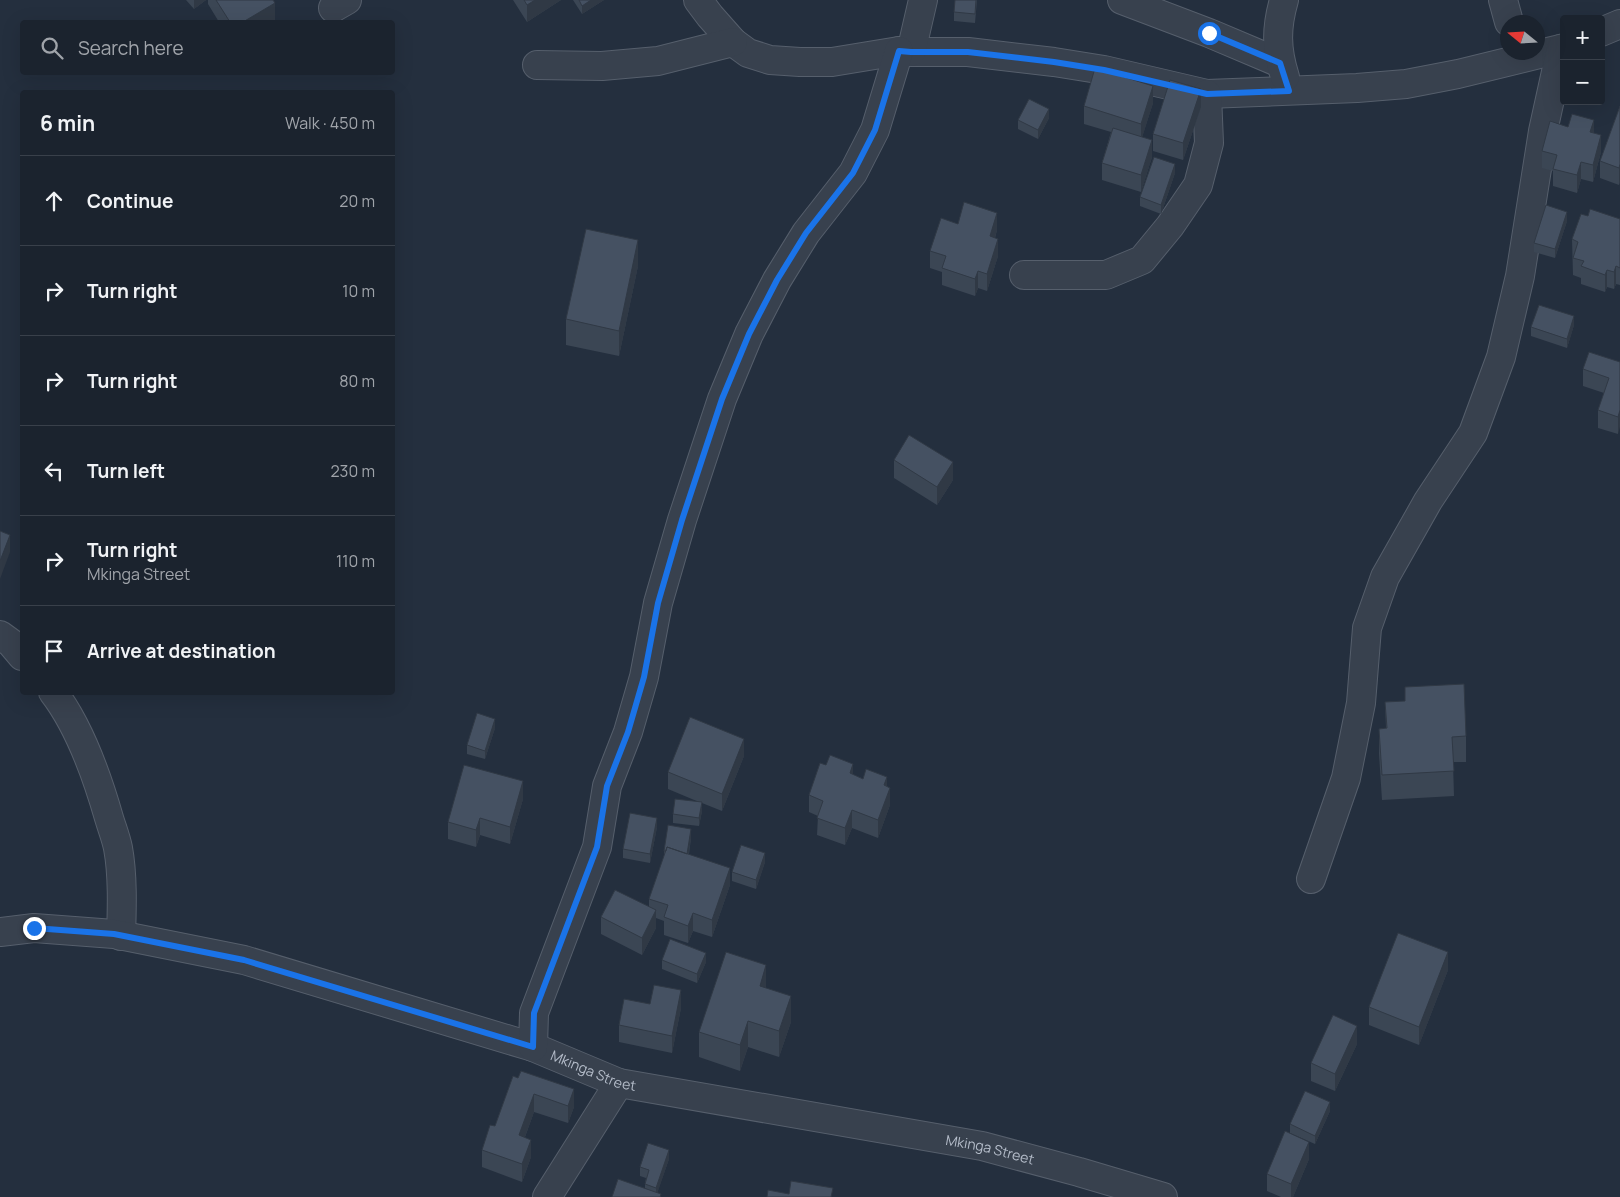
<!DOCTYPE html>
<html lang="en">
<head>
<meta charset="utf-8">
<style>
  body { margin:0; font-family:Manrope,sans-serif; background:#282f3a; color:#f1f3f6 }
  .controls { position:absolute; right:15px; top:15px; display:grid; overflow:hidden; border-radius:5px; box-shadow:0 5px 20px #0002 }
  .controls button { width:45px; height:45px; display:grid; place-items:center; padding:0; border:0; border-bottom:1px solid #39404a; background:#1b232e; color:#f1f3f6; font:25px sans-serif }
  .compass { position:absolute; left:1500px; top:15px; width:45px; height:45px; border-radius:50%; background:#1b232e; box-shadow:0 5px 20px #0002; rotate:288deg }
  .stop { position:absolute; width:15px; height:15px; margin:-11px; border:4px solid #1a73e8; border-radius:50%; background:#fff }
  .stop.end { background:#1a73e8; border-color:#fff; box-shadow:0 1px 5px #0008 }
  .list { margin:0; padding:0; list-style:none }
  h2 { display:flex; justify-content:space-between; align-items:center; height:65px; margin:0; padding:0 20px; font-size:21px }
  h2 small { font-size:16px; font-weight:400; color:#a0a4aa }
  .list li { display:grid; grid-template-columns:32px 1fr auto; gap:15px; align-items:center; box-sizing:border-box; height:90px; padding:0 20px; border-top:1px solid #39404a }
  .list b { display:block; font-size:19px; white-space:nowrap }
  .list p { margin:0; font-size:16px; white-space:nowrap; color:#a0a4aa }
  .list em { font-size:16px; font-style:normal; color:#a0a4aa }
  .icon { flex:none; width:28px; height:28px; fill:none; stroke:currentColor; stroke-width:2; stroke-linecap:round; stroke-linejoin:round }
  .map { position:relative; flex:none; width:1620px; height:1197px; overflow:hidden }
  .search { position:absolute; background:#1b232e; box-shadow:0 5px 20px #0002; left:20px; top:20px; width:375px; height:55px; display:flex; align-items:center; gap:12px; box-sizing:border-box; padding:0 18px; border-radius:5px; color:#a0a4aa; font-size:19px }
  .panel { position:absolute; background:#1b232e; box-shadow:0 5px 20px #0002; left:20px; top:90px; width:375px; height:605px; border-radius:5px }
  .map>svg:first-child { display:block }
  .lines { fill:none; stroke-linecap:round; stroke-linejoin:round }
  .minor-casing { stroke:#565f6c; stroke-width:30 }
  .minor { stroke:#38414e; stroke-width:28 }
  .wall { fill:#3b4654 }
  .shaded-wall { fill:#303945 }
  .building { fill:#455162; stroke:#303945 }
  .route { stroke:#1a73e8; stroke-width:6 }
  .labels { text-anchor:middle; stroke-width:5; stroke-linejoin:round; paint-order:stroke }
  .street-label { font-size:14px; fill:#b4bcc9; stroke:#1d2633 }
</style>
</head>
<body>
<div class="map">
<svg width="1620" height="1197" viewBox="0 0 1620 1197">
  <rect width="100%" height="100%" fill="#242f3e"/>
  <g class="lines">
    <!-- minor casing -->
    <g class="minor-casing">
      <g id="minor">
        <path d="M698 0 710 16 733 42 748 53 770 60 800 62H832L899 51 911 52H968L1054 62 1104 70 1207 94 1357 88 1406 84 1458 74 1564 48"/>
        <path d="M1122 0 1209 33 1280 63"/>
        <path d="M1284 0C1276 28 1276 49 1285 77"/>
        <path d="M1503 0 1509 22"/>
        <path d="M333 8 347 0"/>
        <path d="M1601 32 1620 24"/>
        <path d="M911 52 923 0"/>
        <path d="M537 65 602 66 658 61 733 42"/>
        <path d="M1024 275H1106L1142 260 1170 226 1198 185 1209 143 1207 94"/>
        <path d="M0 635 11 643 22 656"/>
        <path d="M53 692C80 727 97 776 109 818 112 828 116 838 118 848 123 875 122 908 121 936"/>
        <path d="M1311 879 1346 778 1361 703 1367 628 1385 577 1428 501 1473 433 1501 357 1520 276 1543 131 1561 49"/>
        <path id="s1" d="M0 932 34 928 114 934 244 960 533 1047 619 1083 982 1146 1079 1172 1163 1197"/>
        <path d="M533 1047 534 1013 597 847 607 786 628 732 644 677 658 603 682 520 722 399 749 334 777 280 806 233 853 173 875 130 899 51"/>
        <path d="M547 1197 619 1083"/>
      </g>
    </g>
    <!-- minor -->
    <use href="#minor" class="minor"/>
  </g>
  <!-- wall -->
  <path class="wall" d="M186 0H206L194 9Z
    M208 0H273L275 20 271 22H219L208 4Z
    M513 0H561L527 22Z
    M573 0H604L582 14Z
    M977 0 975 23 954 21V12Z
    M1153 103 1142 137 1152 157 1141 192 1102 180V163L1111 132 1084 124V106Z
    M1620 106V181L1619 185 1600 178V161Z
    M1201 107 1183 160 1153 151V134Z
    M1049 118 1038 139 1018 129V120Z
    M1568 127 1594 133 1601 152 1593 182 1581 179 1577 193 1553 186V171L1542 168V151Z
    M1175 173 1161 214 1140 206V197Z
    M1588 216 1620 219V285L1616 284 1614 289 1607 287 1605 292 1581 284V278L1573 275 1572 239Z
    M1567 221 1555 258 1534 252V243Z
    M958 224 997 230 995 238 998 256 987 291 978 288 975 296 942 285V272L930 268V251Z
    M638 266 619 356 566 345V319Z
    M1574 325 1567 348 1531 336V327Z
    M1620 362 1618 434 1598 428V410L1604 393 1583 386V369Z
    M894 460 953 480 937 505 894 478Z
    M1405 687 1466 736V762H1453L1454 796 1382 800 1379 754V729L1386 728 1385 702 1405 701Z
    M495 728 485 759 467 754V745Z
    M744 756 722 811 702 803V811L699 826 673 823V814L699 802 668 789V772Z
    M853 775 887 787 890 805 878 838 852 828 845 845 817 835 818 816 809 812V795Z
    M523 799 510 844 480 835 476 847 448 839V822Z
    M657 827 650 863 623 858V849Z
    M691 838 689 854 730 885 712 937 693 931 688 943 664 935V921L656 918V928L642 955 601 934V917L649 907V899L664 857V851Z
    M765 862 756 889 732 881V872Z
    M662 960 706 962 697 983 662 969Z
    M1448 970 1419 1045 1369 1025V1007Z
    M766 988 791 1022 779 1057 748 1047 740 1071 699 1057V1032Z
    M650 1004 681 1008 672 1053 619 1042V1025Z
    M1357 1044 1335 1091 1311 1081V1063Z
    M513 1076 574 1107 568 1123 534 1112 525 1137 531 1157 522 1182 482 1167V1150L495 1126Z
    M1330 1111 1315 1144 1290 1133V1124Z
    M669 1159 657 1193 661 1197 645 1188V1184L646 1178 640 1176V1167Z
    M1309 1159 1293 1197H1281L1267 1191V1174Z"/>
  <!-- shaded-wall -->
  <path class="shaded-wall" d="M194 0H206L194 9Z
    M535 0H561L527 22V5Z
    M591 0H604L582 14V6Z
    M275 3V20L271 22H243Z
    M1153 86V103L1141 141V124Z
    M1201 89V107L1183 160V143Z
    M1049 109V118L1038 139V130Z
    M1594 120V138L1590 132Z
    M1601 135V152L1593 182V165Z
    M1152 140V157L1141 192V175Z
    M1581 162V179L1577 193V175Z
    M1175 164V173L1161 214V205Z
    M1620 164V181L1619 185V168Z
    M1567 212V221L1555 258V249Z
    M997 213V230L990 254V236Z
    M998 239V256L987 291V274Z
    M638 240V266L619 356V331Z
    M1616 266V284L1614 289V272Z
    M1607 270V287L1605 292V275Z
    M978 271V288L975 296V279Z
    M1574 316V325L1567 348V339Z
    M1620 410V427L1618 434V417Z
    M953 462V480L937 505V487Z
    M10 535V552L0 579V561Z
    M495 719V728L485 759V751Z
    M744 739V756L722 811V794Z
    M853 764V781L850 773Z
    M887 777V794L884 785Z
    M523 781V799L510 844V827Z
    M890 788V805L878 838V820Z
    M702 802V811L699 826V818Z
    M852 810V828L845 845V828Z
    M480 818V835L476 847V830Z
    M657 818V827L650 863V854Z
    M691 829V838L687 863V854Z
    M765 853V862L756 889V880Z
    M730 868V885L712 937V920Z
    M656 910V928L642 955V938Z
    M693 913V931L688 943V926Z
    M1448 952V970L1419 1045V1027Z
    M706 953V962L697 983V974Z
    M766 965V991L760 986Z
    M681 990V1008L672 1053V1036Z
    M791 996V1022L779 1057V1031Z
    M748 1021V1047L740 1071V1045Z
    M1357 1026V1044L1335 1091V1074Z
    M574 1089V1107L568 1123V1106Z
    M534 1094V1112L519 1153V1135Z
    M1330 1102V1111L1315 1144V1136Z
    M531 1140V1157L522 1182V1164Z
    M1309 1142V1159L1293 1197H1291V1184Z
    M669 1150V1159L656 1197V1188Z"/>
  <!-- building -->
  <path class="building" d="M216 0H273L275 3 243 22H230Z
    M524 0H535L527 5Z
    M579 0H591L582 6Z
    M955 0H976L975 14 954 12Z
    M1095 68 1153 86 1141 124 1084 106Z
    M1170 80 1201 89 1183 143 1153 134Z
    M1029 99 1049 109 1038 130 1018 120Z
    M1620 106V164L1619 168 1600 161Z
    M1572 114 1594 120 1590 132 1601 135 1593 165 1581 162 1577 175 1553 169 1557 155 1542 151 1550 121 1568 127Z
    M1113 128 1152 140 1141 175 1102 163Z
    M1154 157 1175 164 1161 205 1140 197Z
    M964 202 997 213 990 236 998 239 987 274 978 271 975 279 942 268 946 256 930 251 941 218 958 224Z
    M1546 205 1567 212 1555 249 1534 243Z
    M1590 209 1620 219V268L1616 266 1614 272 1607 270 1605 275 1581 266 1584 261 1573 258 1578 242 1572 239 1581 214 1588 216Z
    M586 229 638 240 619 331 566 319Z
    M1539 305 1574 316 1567 339 1531 327Z
    M1589 352 1620 362V410L1618 417 1598 410 1609 378 1583 369Z
    M909 435 953 462 937 487 894 460Z
    M0 531 10 535 0 561Z
    M1464 684 1466 736 1452 737 1454 771 1382 775 1379 729 1387 728 1385 702 1405 701V687Z
    M477 713 495 719 485 751 467 745Z
    M690 717 744 739 722 794 668 772Z
    M830 755 853 764 850 773 863 779 866 769 887 777 884 785 890 788 878 820 852 810 845 828 817 818 823 801 809 795 820 763 826 765Z
    M464 765 523 781 510 827 480 818 476 830 448 822Z
    M675 799 702 802 699 818 673 814Z
    M630 813 657 818 650 854 623 849Z
    M668 825 691 829 687 854 667 847 666 851H664Z
    M741 845 765 853 756 880 732 872Z
    M667 847 730 868 712 920 693 913 688 926 664 917 668 905 649 899Z
    M615 890 656 910 642 938 601 917Z
    M1398 933 1448 952 1419 1027 1369 1007Z
    M670 939 706 953 697 974 662 960Z
    M726 952 766 965 760 986 791 996 779 1031 748 1021 740 1045 699 1032Z
    M654 985 681 990 672 1036 619 1025 624 999 650 1004Z
    M1333 1015 1357 1026 1335 1074 1311 1063Z
    M521 1071 574 1089 568 1106 534 1094 519 1135 531 1140 522 1164 482 1150 490 1125 495 1126 513 1076 518 1078Z
    M1305 1091 1330 1102 1315 1136 1290 1124Z
    M1285 1131 1309 1142 1291 1184 1267 1174Z
    M648 1143 669 1150 656 1188 645 1184 649 1170 640 1167Z
    M618 1179 661 1194 660 1197H612Z
    M791 1181 833 1188 831 1197H767L768 1190 789 1194Z"/>
  <g class="lines">
    <!-- route -->
    <path class="route" d="M34 928 114 934 244 960 533 1047 534 1013 597 847 607 786 628 732 644 677 658 603 682 520 722 399 749 334 777 280 806 233 853 173 875 130 899 51 911 52H968L1054 62 1104 70 1207 94 1289 91 1280 63 1209 33"/>
  </g>
  <g class="labels">
    <!-- street labels -->
    <g class="street-label">
      <text dy="5" stroke="none"><textPath href="#s1" startOffset="614">Mkinga Street</textPath></text>
      <text dy="5" stroke="none"><textPath href="#s1" startOffset="1019">Mkinga Street</textPath></text>
    </g>
  </g>
</svg>
<div class="controls">
<button>+</button>
<button>−</button>
</div>
<svg class="compass" viewBox="-18 -18 36 36"><path d="M0-13l5 13h-10z" fill="#e53935"/><path d="M0 13l5-13h-10z" fill="#a0a4aa"/></svg>
<div class="stop" style="left:1209px;top:33px"></div>
<div class="stop end" style="left:34px;top:928px"></div>
<div class="search"><svg class="icon" aria-label="search" viewBox="0 0 24 24"><circle cx="10" cy="10" r="6"/><path d="M15 15l6 6"/></svg>Search here</div>
<section class="panel">
<h2>6 min<small>Walk · 450 m</small></h2>
<ul class="list">
<li><svg class="icon" aria-label="ahead" viewBox="0 0 24 24"><path d="M12 20V5M6 11l6-6 6 6"/></svg><div><b>Continue</b></div><em>20 m</em></li>
<li><svg class="icon" aria-label="right" viewBox="0 0 24 24"><path d="M7 20v-9h11M14 6l5 5-5 5"/></svg><div><b>Turn right</b></div><em>10 m</em></li>
<li><svg class="icon" aria-label="right" viewBox="0 0 24 24"><path d="M7 20v-9h11M14 6l5 5-5 5"/></svg><div><b>Turn right</b></div><em>80 m</em></li>
<li><svg class="icon" aria-label="left" viewBox="0 0 24 24"><path d="M17 20v-9H6M10 6l-5 5 5 5"/></svg><div><b>Turn left</b></div><em>230 m</em></li>
<li><svg class="icon" aria-label="right" viewBox="0 0 24 24"><path d="M7 20v-9h11M14 6l5 5-5 5"/></svg><div><b>Turn right</b><p>Mkinga Street</p></div><em>110 m</em></li>
<li><svg class="icon" aria-label="arrive" viewBox="0 0 24 24"><path d="M6 21V4h12l-3 4 3 4H6"/></svg><div><b>Arrive at destination</b></div></li>
</ul>
</section>
</div>
</body>
</html>
